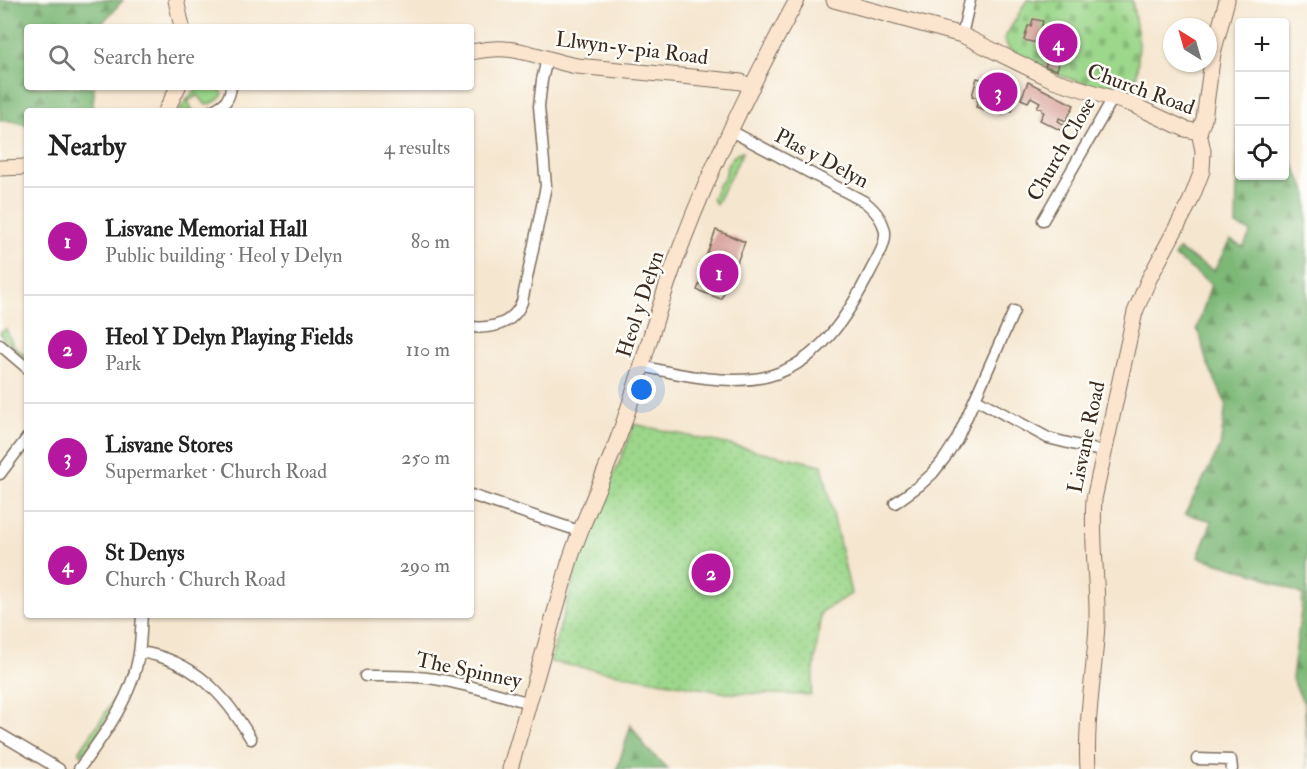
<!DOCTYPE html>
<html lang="en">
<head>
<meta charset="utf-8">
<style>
  body { margin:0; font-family:"IM FELL Double Pica",serif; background:#f6f6f6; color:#222 }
  .controls { position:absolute; right:18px; top:18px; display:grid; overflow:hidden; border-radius:6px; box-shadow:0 2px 4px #0004 }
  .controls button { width:54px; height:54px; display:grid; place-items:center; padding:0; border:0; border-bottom:2px solid #e0e0e0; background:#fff; color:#222; font:30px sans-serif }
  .compass { position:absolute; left:1163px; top:18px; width:54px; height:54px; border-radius:50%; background:#fff; box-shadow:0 2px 4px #0004; rotate:323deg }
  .you { position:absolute; left:642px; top:390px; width:21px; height:21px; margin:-15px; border:4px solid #fff; border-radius:50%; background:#1a73e8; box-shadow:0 0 0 9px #1a73e833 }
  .badge { display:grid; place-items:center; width:39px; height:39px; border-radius:50%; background:#b5179e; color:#fff; font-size:20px; font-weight:700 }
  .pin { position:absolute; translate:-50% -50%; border:3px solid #fff; box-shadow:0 2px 6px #0006 }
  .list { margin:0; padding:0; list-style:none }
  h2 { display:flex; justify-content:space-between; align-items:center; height:78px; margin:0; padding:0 24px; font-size:26px }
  h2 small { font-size:20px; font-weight:400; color:#767676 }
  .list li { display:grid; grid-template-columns:39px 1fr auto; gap:18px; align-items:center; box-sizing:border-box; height:108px; padding:0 24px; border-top:2px solid #e0e0e0 }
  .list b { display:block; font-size:22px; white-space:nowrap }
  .list p { margin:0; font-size:20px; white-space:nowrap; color:#767676 }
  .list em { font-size:20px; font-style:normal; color:#767676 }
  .icon { flex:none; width:33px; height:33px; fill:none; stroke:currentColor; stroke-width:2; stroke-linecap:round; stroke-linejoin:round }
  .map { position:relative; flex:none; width:1307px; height:769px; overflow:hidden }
  .search { position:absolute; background:#fff; box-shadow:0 2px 4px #0004; left:24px; top:24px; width:450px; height:66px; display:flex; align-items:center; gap:15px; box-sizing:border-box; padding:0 21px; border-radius:6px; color:#767676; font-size:22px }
  .panel { position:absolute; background:#fff; box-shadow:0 2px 4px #0004; left:24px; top:108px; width:450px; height:510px; border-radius:6px }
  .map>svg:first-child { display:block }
  .grass { fill:#9cd78b; stroke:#6c8054; stroke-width:1.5 }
  .forest { fill:url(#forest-firs); stroke:#5c714a; stroke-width:1.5 }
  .cemetery { fill:url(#cemetery-stones); stroke:#6c8054; stroke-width:1.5 }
  .park { fill:url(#park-dots); stroke:#6c8054; stroke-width:1.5 }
  .building { fill:#d9a7a0 }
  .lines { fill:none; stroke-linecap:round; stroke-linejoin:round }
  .street-casing { stroke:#7c6c5c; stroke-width:13 }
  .secondary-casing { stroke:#7c6c5c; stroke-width:17 }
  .street { stroke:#fff; stroke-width:10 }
  .secondary { stroke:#fbe5cf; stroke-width:15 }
  .labels { text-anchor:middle; stroke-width:5; stroke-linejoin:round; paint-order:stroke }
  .street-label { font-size:21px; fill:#3b2a1e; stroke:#fdfcf7 }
</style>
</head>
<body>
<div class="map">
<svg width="1307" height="769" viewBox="0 0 1307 769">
  <defs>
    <pattern id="forest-firs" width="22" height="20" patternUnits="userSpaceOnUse" patternTransform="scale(1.5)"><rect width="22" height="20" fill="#7db877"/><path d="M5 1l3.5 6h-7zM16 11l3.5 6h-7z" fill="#689661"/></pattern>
    <pattern id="cemetery-stones" width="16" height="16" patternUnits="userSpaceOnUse" patternTransform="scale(1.5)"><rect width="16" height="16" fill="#9cd78b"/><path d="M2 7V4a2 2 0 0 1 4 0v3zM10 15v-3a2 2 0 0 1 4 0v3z" fill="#87b978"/></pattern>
    <pattern id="park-dots" width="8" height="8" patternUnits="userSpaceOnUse" patternTransform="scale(1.5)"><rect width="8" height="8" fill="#9cd78b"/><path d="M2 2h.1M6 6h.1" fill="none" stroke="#87b978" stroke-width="1.8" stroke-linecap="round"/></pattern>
  </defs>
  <rect width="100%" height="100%" fill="#fdfcf7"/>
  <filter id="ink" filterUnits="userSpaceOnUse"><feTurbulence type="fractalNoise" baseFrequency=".0167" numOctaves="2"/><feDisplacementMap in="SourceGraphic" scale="12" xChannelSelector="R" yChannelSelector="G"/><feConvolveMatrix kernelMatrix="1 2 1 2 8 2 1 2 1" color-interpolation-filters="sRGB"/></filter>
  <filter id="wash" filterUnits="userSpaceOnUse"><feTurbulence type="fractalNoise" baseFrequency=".008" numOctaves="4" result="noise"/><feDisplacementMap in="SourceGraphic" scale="24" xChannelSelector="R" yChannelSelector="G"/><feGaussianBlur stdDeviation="1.35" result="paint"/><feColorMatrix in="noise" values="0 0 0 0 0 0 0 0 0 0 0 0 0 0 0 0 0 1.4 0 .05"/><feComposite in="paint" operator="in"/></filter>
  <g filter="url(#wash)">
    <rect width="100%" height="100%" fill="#f5e6cf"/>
    <!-- grass -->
    <path class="grass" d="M202 87 219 88 223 94C221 99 212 104 206 105L198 95 188 101 193 111H179C185 102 192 91 202 87Z
      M739 152H743L716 204 712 199 719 183 722 182 727 170 726 168C730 162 732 155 739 152Z
      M6 329 13 345 27 357V360C17 352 4 343 0 332Z
      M113 699 117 702 96 736 82 755 79 752 104 715Z"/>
    <!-- forest -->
    <path class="forest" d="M0 0H123L104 21 100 27H27V87H94V94L92 111H27V125L12 121H0Z
      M1238 128H1239L1240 176H1284L1285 147 1307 193V769L1305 706 1292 679 1303 595 1259 575 1198 557 1212 521 1185 514 1220 447 1226 404 1206 360 1200 334 1197 329 1211 284 1174 256 1179 250 1214 271 1230 240 1243 247 1251 232 1236 225Z
      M631 725 646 748 668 769H617Z"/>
    <!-- cemetery -->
    <path class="cemetery" d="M1027 0H1132L1139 44 1135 99 1064 77 1011 53 1004 39Z"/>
    <!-- park -->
    <path class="park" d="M634 424 822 465 851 594 821 612 811 695 727 693 550 662 581 552 626 446Z"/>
    <g id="blocks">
      <!-- building -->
      <path class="building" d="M1033 19 1043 21 1041 29 1055 33 1058 24 1069 27 1066 39 1072 41 1071 47 1064 45 1057 70 1045 67 1052 45 1041 42 1040 44 1024 40 1028 26H1031Z
        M977 78 1019 90 1012 111 1005 109 1003 115 976 107 978 98 972 96Z
        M1028 82 1074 105 1066 121 1059 118 1058 121 1065 125 1062 131 1040 120 1044 112 1042 111V109L1037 107 1040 102 1031 97 1028 102 1021 99Z
        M716 230 745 242 734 270 737 271 732 281H729L721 299 697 290 705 271 701 270Z"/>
    </g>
  </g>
  <g filter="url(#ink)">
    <use href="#blocks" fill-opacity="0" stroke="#7c6c5c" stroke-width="1.5"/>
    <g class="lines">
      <!-- street casing -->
      <g class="street-casing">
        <path id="street" d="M962 35 970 0
          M211 111C224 104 229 102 231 87
          M1043 220 1113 98
          M471 327C493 329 513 324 522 302L546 186 539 106 542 80 547 59
          M0 345 27 368
          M642 366C679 375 732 386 769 376 820 362 849 314 871 270 877 258 886 245 885 232 883 219 875 210 865 202L731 131
          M976 399 1048 438 1104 452
          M0 474 27 438
          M471 495 579 531
          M895 503 920 485 933 473 944 459 957 439 1014 311
          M140 652C193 660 225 694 251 739
          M365 676C389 676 412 675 435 679 467 684 498 694 529 703
          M0 734 59 769
          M1197 759 1231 760 1232 769
          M79 769C104 735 133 696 139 653 141 640 141 627 142 615"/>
      </g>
      <!-- secondary casing -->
      <g class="secondary-casing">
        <path id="secondary" d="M176 0 182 27
          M834 0 962 35 1053 80 1131 104 1185 129 1199 132
          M471 52C482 50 494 48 505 49 529 50 552 62 577 66L733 81 741 82 752 87
          M166 111 178 87
          M1199 132 1204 119 1213 53 1227 0
          M0 168 27 167
          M510 769 569 563C583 519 603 479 619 436 639 381 653 323 673 268 706 175 750 86 797 0
          M1088 769C1085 720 1095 671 1097 623 1098 581 1091 540 1094 499L1135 312 1149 279 1190 202 1202 171 1203 151 1199 132"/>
      </g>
      <!-- street -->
      <use href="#street" class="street"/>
      <!-- secondary -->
      <use href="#secondary" class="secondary"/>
    </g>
  </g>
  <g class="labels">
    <!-- street labels -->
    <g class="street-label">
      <text transform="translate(632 48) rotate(7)" y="7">Llwyn-y-pia Road</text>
      <text transform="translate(1141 89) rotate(20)" y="7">Church Road</text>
      <text transform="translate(1061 149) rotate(-60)" y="7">Church Close</text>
      <text transform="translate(822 158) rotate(28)" y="7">Plas y Delyn</text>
      <text transform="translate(640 304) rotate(-72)" y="7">Heol y Delyn</text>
      <text transform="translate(1086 437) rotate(-78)" y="7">Lisvane Road</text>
      <text transform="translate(469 670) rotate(12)" y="7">The Spinney</text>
    </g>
  </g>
</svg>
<div class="controls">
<button>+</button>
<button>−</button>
<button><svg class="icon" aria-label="locate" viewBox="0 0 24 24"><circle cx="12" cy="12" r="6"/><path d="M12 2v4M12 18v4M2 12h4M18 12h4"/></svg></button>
</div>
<svg class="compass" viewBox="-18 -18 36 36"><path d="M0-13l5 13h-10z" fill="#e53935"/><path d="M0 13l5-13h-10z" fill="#767676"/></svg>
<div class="you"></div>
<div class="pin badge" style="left:719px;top:273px">1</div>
<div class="pin badge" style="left:711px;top:573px">2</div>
<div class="pin badge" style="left:998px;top:92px">3</div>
<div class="pin badge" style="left:1058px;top:43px">4</div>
<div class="search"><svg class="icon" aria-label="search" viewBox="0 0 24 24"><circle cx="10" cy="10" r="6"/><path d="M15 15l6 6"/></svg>Search here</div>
<section class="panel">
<h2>Nearby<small>4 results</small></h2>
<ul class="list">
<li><span class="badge">1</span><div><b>Lisvane Memorial Hall</b><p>Public building · Heol y Delyn</p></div><em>80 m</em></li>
<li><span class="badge">2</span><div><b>Heol Y Delyn Playing Fields</b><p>Park</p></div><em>110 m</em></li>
<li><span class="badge">3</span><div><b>Lisvane Stores</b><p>Supermarket · Church Road</p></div><em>250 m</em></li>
<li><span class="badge">4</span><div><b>St Denys</b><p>Church · Church Road</p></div><em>290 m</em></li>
</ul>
</section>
</div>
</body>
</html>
